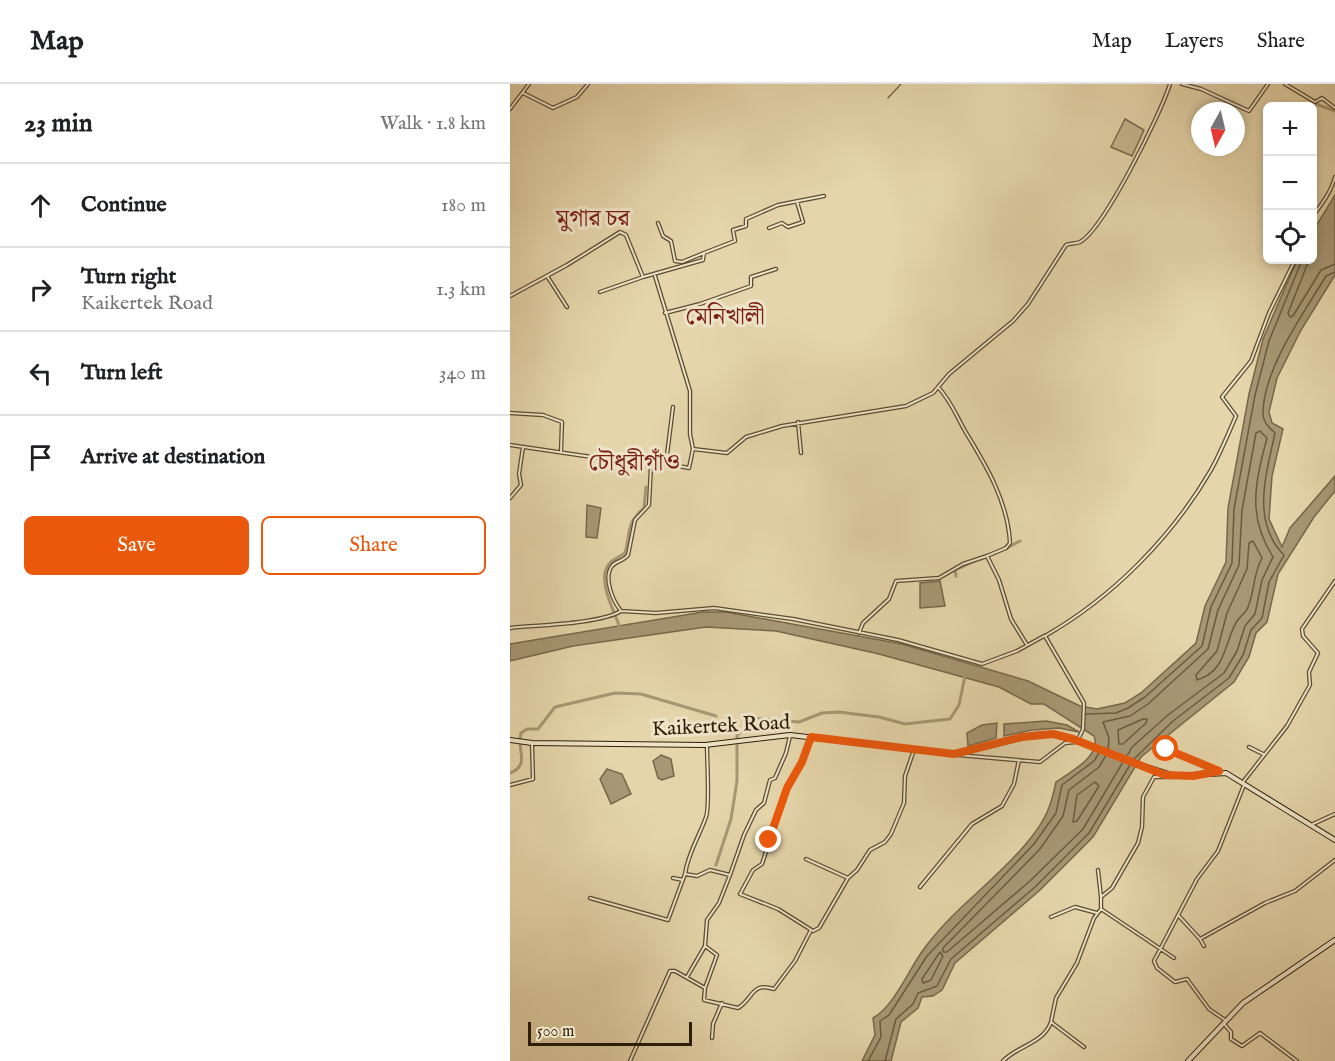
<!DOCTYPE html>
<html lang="en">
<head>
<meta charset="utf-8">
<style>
  body { margin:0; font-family:"IM FELL English","Noto Serif Bengali",serif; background:#f2f2f2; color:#202124 }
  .controls { position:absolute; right:18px; top:18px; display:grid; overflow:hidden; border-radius:9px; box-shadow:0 3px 9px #0003 }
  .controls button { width:54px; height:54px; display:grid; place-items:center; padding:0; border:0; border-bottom:2px solid #e0e0e0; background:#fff; color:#202124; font:30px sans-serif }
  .compass { position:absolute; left:681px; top:18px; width:54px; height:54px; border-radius:50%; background:#fff; box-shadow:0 3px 9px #0003; rotate:188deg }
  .scale { position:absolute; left:18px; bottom:15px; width:164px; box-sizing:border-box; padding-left:6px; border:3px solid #2f1e0a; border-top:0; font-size:16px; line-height:21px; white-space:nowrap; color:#2f1e0a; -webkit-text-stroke:4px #eee4c8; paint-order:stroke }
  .stop { position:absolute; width:18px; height:18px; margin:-14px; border:4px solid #ea580c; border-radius:50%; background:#fff }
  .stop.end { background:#ea580c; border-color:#fff; box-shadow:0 2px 6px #0008 }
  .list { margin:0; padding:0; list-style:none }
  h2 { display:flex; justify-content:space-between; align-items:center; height:78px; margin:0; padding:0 24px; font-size:26px }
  h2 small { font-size:20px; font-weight:400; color:#757577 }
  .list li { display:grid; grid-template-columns:39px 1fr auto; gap:18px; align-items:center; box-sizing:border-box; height:84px; padding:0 24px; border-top:2px solid #e0e0e0 }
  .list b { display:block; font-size:22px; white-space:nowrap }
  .list p { margin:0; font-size:20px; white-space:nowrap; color:#757577 }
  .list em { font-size:20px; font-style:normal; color:#757577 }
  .actions { display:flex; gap:12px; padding:18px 24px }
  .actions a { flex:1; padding:14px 0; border:2px solid #ea580c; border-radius:9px; text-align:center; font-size:21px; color:#ea580c }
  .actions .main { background:#ea580c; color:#fff }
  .icon { flex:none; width:33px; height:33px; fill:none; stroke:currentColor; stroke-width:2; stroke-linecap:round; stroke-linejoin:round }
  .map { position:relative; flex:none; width:825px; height:977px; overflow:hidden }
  header { display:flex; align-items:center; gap:36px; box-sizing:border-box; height:84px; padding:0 30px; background:#fff; border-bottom:2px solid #e0e0e0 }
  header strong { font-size:28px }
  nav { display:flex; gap:33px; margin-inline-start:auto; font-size:21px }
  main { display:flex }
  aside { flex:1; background:#fff }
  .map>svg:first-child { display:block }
  .green { fill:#c6b68f; stroke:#7a6a4c; stroke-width:1.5 }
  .water { fill:#a79774; stroke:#77674a; stroke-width:1.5 }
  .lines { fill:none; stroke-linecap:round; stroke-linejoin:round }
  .shore { stroke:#6b5a3f; stroke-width:1.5 }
  .stream { stroke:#77674a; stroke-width:1.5 }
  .canal { stroke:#a79774; stroke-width:3 }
  .minor-casing { stroke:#5c4c32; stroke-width:4.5 }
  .secondary-casing { stroke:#2f1e0a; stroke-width:6 }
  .minor { stroke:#eee4c8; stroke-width:2 }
  .secondary { stroke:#eee4c8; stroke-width:4 }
  .secondary-bridge-casing { stroke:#2f1e0a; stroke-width:6; stroke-linecap:butt }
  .secondary-bridge { stroke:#eee4c8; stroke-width:4 }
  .route { stroke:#ea580c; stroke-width:8 }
  .labels { text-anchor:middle; stroke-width:6; stroke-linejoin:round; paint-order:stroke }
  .street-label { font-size:21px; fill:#2f1e0a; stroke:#eee4c8 }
  .quarter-label { font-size:24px; fill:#7a1f14; stroke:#eee4c8 }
</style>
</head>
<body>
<header>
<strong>Map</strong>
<nav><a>Map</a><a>Layers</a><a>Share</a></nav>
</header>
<main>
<aside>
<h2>23 min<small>Walk · 1.8 km</small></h2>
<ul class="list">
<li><svg class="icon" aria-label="ahead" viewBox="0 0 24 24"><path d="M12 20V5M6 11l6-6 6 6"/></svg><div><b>Continue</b></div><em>180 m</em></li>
<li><svg class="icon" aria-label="right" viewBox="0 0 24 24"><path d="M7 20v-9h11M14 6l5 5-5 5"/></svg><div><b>Turn right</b><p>Kaikertek Road</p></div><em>1.3 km</em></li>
<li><svg class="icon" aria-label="left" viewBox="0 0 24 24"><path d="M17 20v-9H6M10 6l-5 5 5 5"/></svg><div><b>Turn left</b></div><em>340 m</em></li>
<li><svg class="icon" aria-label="arrive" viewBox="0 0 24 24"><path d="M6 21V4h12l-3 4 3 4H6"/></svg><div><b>Arrive at destination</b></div></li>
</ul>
<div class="actions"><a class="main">Save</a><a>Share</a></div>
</aside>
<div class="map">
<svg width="825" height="977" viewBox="0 0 825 977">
  <rect width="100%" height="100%" fill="#e5d5aa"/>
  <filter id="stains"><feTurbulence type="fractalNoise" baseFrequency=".00333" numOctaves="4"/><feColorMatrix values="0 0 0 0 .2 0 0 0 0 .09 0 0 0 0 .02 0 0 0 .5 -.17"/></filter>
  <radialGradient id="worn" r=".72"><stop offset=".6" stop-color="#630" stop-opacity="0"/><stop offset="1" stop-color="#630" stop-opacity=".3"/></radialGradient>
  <!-- green -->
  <path class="green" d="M615 35 634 46 622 72 601 63Z"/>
  <!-- water -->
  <path class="water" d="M825 111V191L791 246 767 294 759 328 762 339 773 345 762 392 759 435 772 463 780 444 825 392V407L804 433 768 490 757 538 746 549 739 573 724 598 631 673 583 753 529 807 445 879 432 906 423 912 412 913 408 924 391 938 381 977H352L365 951 363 934C383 923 398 888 411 869 441 825 488 796 520 755 536 735 541 722 546 698 560 688 592 672 584 652L534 620H521L489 603 369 570 266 547 196 543 63 562 0 577V560L193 528H216L392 560 518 597 570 622 587 625 615 619 631 609 686 559 695 522 716 478 718 424 739 310 753 255 787 176H802L803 147Z
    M77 421 91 424 87 454 76 453Z
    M430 497 435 522 410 524V499Z
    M536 637 557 641 569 648 549 644 522 646 494 652V640Z
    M487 639 486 654 458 662 457 649 472 641Z
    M151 671 161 675 164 692 152 696 148 694 143 677Z
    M97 685 112 690 121 710 101 720 90 695Z"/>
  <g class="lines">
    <!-- shore -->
    <path class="shore" d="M799 176 778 229 780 233 783 232 811 186 825 180
      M743 457 752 474C743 490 745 506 738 523 736 529 730 532 727 537 714 558 717 587 687 596L686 591 707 567 717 529 737 485 739 459Z
      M576 630 606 629 618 624 635 613 692 562 701 523 722 479 724 425 745 311 759 257 792 176
      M633 635H637L636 639 613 660H609L608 646Z
      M598 665 599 654 593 638 620 632 638 620 698 565 708 526 729 481 732 426 746 349 750 347 757 354C745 399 737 432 763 473L752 496 745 530 735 542 727 567 714 589 658 631 622 663 617 672
      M596 671 589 683 559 706 553 732 530 765 433 864V868H437L520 797 573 745 613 678
      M624 675 663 637 719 594 733 571 741 546 752 534 759 498 774 471C741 438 756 391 765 349 759 343 752 338 753 327 755 282 794 229 816 192L825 188
      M585 698 589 702 567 737 563 738 567 711Z
      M430 868 433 872 421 896 413 899 412 895Z
      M358 977 371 953 370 937 379 931 417 872 524 760 546 729 552 701 584 677 589 669
      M375 977 386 935 403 920 408 909 427 902 441 875 525 803 579 749 620 681"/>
    <!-- stream -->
    <path class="stream" d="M378 14 391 0"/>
    <!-- canal -->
    <path class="canal" d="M806 20 825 27
      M497 464 510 457
      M446 492 445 486 465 477
      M110 544C105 528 86 496 99 480 103 475 110 473 115 469 121 447 115 441 134 424L136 403
      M0 689C21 681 6 665 11 649L17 645H28L45 623 105 609 131 610 206 632
      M206 781 221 735 227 697V651L240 641 243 634 289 638 312 629 329 628 369 633 395 640 440 635 449 621 455 592"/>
    <!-- minor casing -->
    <g class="minor-casing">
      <path id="minor" d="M672 0 691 5 739 27 758 0
        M775 0 805 18 812 14 825 24
        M13 9 43 24 67 13 78 0
        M0 25 19 0
        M802 133C812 120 821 108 825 93
        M148 139 153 152 161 157 165 177 172 178 194 169
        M259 144 272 139 278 143 293 138 287 118
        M37 192 57 223
        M90 208 133 193
        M0 212 57 181 110 148 116 151 133 193 193 176 194 169 225 157 223 146 236 142V135L268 121 314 112
        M155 229 190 220 241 202V193L266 185
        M428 303C441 317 446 331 455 347 476 381 498 418 500 459L496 464 477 472 489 496 501 535 517 561
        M0 329 33 331 52 338 51 368
        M288 338 291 369
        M0 361 150 383 153 379 179 384 183 365 180 350V307L145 192
        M183 365 217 369 236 353 272 342 396 322 423 309 439 290 503 237 518 220 556 161C560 159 566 160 570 158 594 145 651 29 660 0
        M156 379 163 323
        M141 382 139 421 125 436 118 471C114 477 106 477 102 482 93 494 103 517 111 527L146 529 204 524 283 535 388 556 472 580 507 567 534 552
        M0 414 11 401 9 390 13 363
        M0 544C27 541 90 540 111 527
        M349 549 353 539 379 515 386 497 429 494 453 480 477 472
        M301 653 292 678 277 703 252 780 243 786 230 810 268 825 303 847 309 844 338 794 347 786 360 766 375 758 381 750 394 719 395 692 404 666
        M739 663 753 670
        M656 665 709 687
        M448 671 530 678 555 659 567 658 573 645 574 619 535 552C603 513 662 453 701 386 711 368 718 350 726 332L712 313 741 277 759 229 785 176
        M733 698 777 642 800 601 799 588 808 569 793 552 792 545 825 497
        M0 701 23 695 22 659
        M803 740 825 730
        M296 775 338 794
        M588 786 591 813
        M220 791 234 751 246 726 254 719 260 696 265 694 276 669 280 652
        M163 794 173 796
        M410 803 462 740 492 722 504 700 509 676
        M80 814 158 836 175 790
        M591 825V813L602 804 628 759 632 743 633 713 644 693H663
        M668 831 690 855
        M541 833 565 823 587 829
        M694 862 690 855 755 819 785 807 825 776
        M177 893 195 862
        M195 904 194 916 228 924C244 914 241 898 264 905L285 877 301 846
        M715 936 699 925 677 895 665 898 647 884 644 877 687 795 708 767 734 701
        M714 940 721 948V955L732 962 750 949 787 977
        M202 954 203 940 212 919
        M574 963 541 938 546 914 567 879 584 834 591 825 664 874
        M120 977 160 887H165L195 904 207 871 195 862 197 836 209 819 220 791 200 786 187 792 175 790C178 769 189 753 196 733 200 723 197 677 197 662
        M493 977C509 961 534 959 541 938"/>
    </g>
    <!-- secondary casing -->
    <g class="secondary-casing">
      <path id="secondary" d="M0 656 22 659 195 661 280 651 444 670 523 651 543 650 563 655
        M631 681 665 692 716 689 825 756
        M678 977 733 919 825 856"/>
    </g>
    <!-- minor -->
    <use href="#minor" class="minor"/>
    <!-- secondary -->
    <use href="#secondary" class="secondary"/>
    <!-- secondary-bridge casing -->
    <g class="secondary-bridge-casing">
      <path id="secondary-bridge" d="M563 655 631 681"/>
    </g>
    <!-- secondary-bridge -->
    <use href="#secondary-bridge" class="secondary-bridge"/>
  </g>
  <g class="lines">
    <!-- route -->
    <path class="route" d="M259 756 277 704 292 678 301 653 444 670 512 653 543 650 563 655 655 691 683 692 709 687 656 665"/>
  </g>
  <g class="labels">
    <!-- street labels -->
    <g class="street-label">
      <text transform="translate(211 641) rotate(-3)" y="7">Kaikertek Road</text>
    </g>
    <!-- quarter labels -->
    <g class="quarter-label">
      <text x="83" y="142">মুগার চর</text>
      <text x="215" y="240">মেনিখালী</text>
      <text x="124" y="386">চৌধুরীগাঁও</text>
    </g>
  </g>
  <rect width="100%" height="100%" filter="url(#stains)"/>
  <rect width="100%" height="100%" fill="url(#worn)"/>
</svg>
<div class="controls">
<button>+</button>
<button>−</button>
<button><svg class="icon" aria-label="locate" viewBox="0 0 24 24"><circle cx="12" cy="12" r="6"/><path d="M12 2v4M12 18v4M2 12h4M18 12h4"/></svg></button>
</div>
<svg class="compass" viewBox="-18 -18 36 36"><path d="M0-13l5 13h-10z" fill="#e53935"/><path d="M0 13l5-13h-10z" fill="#757577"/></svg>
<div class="scale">500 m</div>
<div class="stop" style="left:656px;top:665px"></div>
<div class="stop end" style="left:259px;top:756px"></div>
</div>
</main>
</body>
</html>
